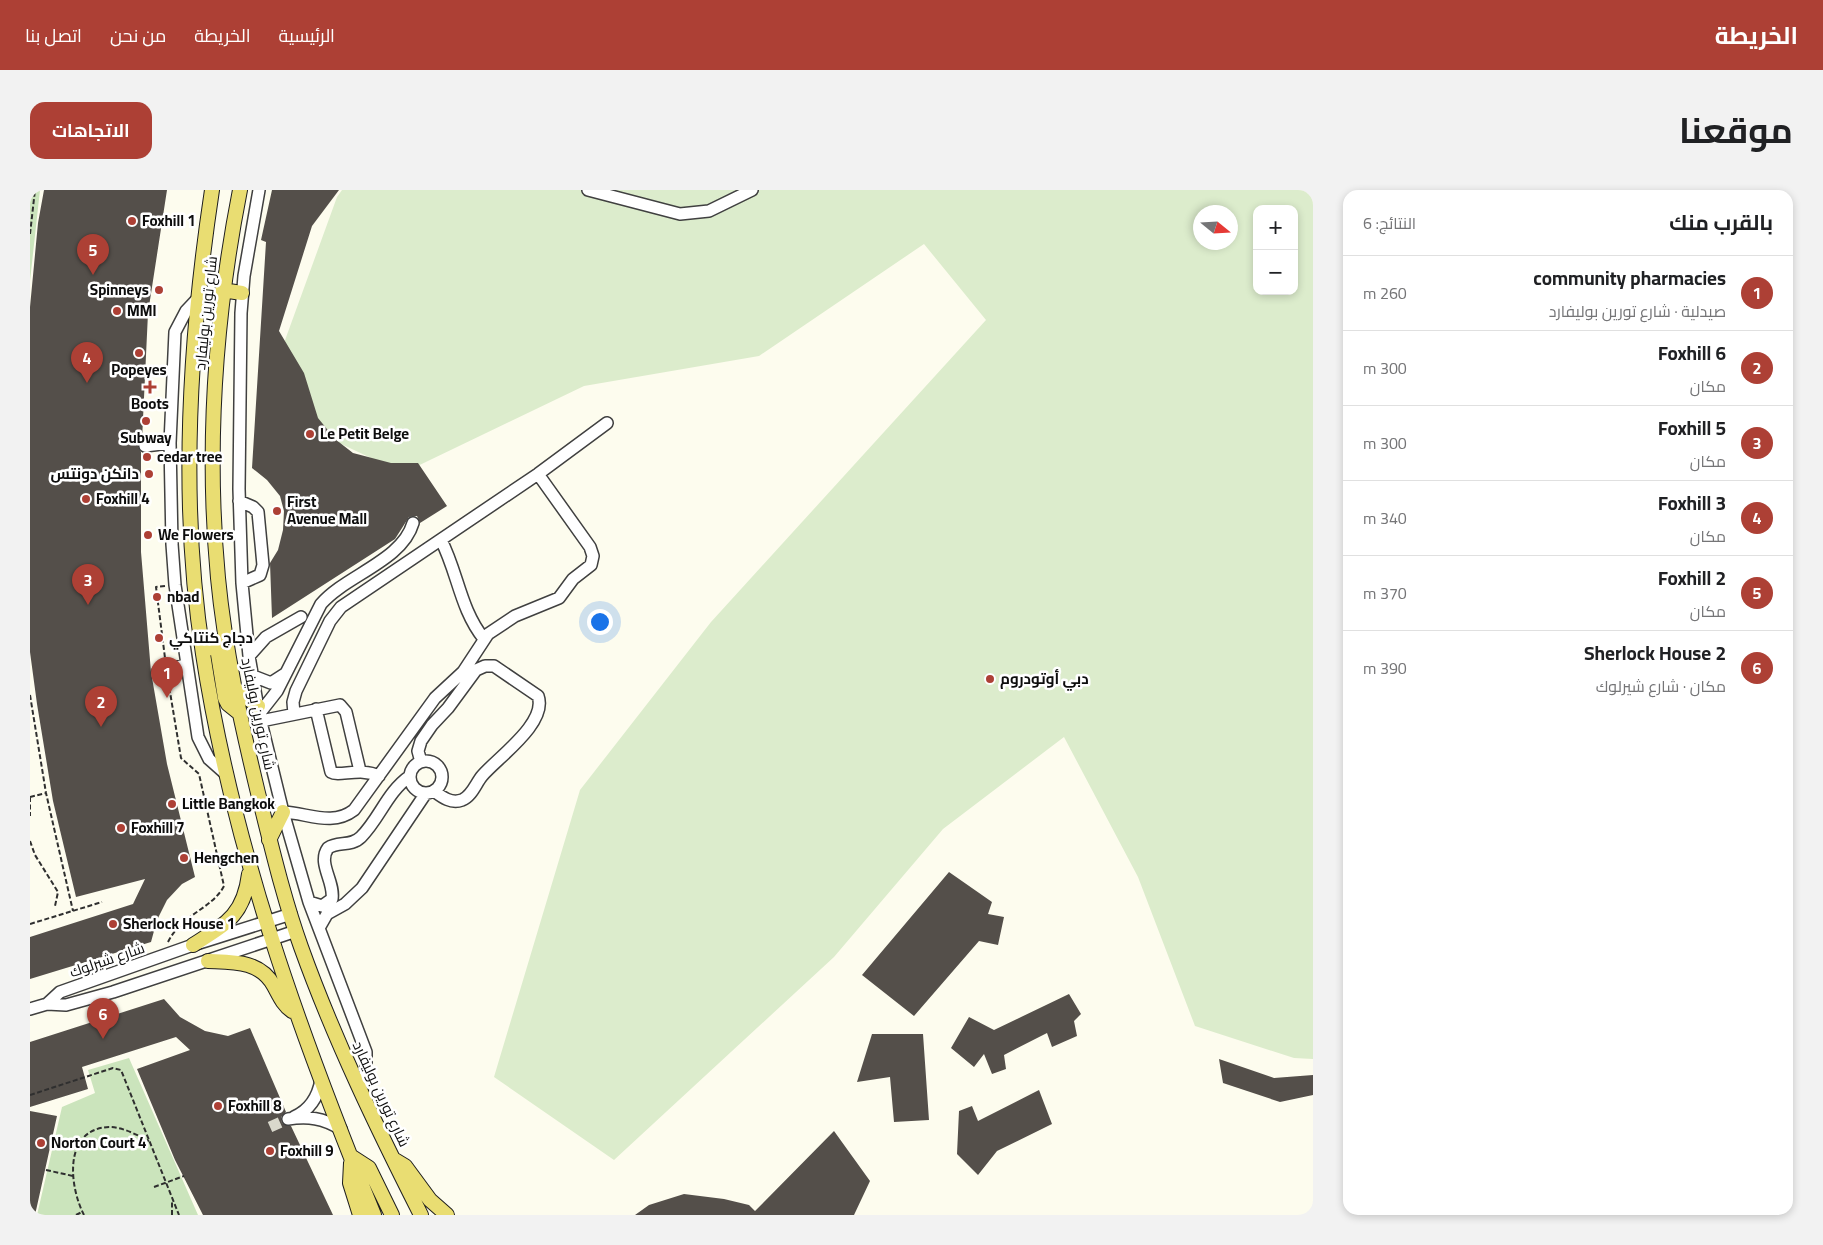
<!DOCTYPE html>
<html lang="ar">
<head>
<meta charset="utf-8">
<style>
  body { margin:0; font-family:Georgia,Cairo,serif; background:#f2f2f2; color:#202124; direction:rtl }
  .controls { position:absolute; right:15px; top:15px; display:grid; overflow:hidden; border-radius:10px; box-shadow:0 2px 8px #0003 }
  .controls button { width:45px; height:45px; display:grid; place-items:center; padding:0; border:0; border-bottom:1px solid #e0e0e0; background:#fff; color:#202124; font:25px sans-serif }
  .compass { position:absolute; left:1163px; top:15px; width:45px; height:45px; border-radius:50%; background:#fff; box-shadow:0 2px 8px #0003; rotate:108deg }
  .you { position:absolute; left:569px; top:431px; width:18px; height:18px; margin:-12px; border:4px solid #fff; border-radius:50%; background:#1a73e8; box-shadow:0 0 0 8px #1a73e833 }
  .badge { display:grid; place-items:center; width:32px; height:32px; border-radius:50%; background:#ad4035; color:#fff; font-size:16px; font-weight:700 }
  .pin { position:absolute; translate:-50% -41px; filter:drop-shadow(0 1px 2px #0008) }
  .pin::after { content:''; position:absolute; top:26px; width:18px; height:15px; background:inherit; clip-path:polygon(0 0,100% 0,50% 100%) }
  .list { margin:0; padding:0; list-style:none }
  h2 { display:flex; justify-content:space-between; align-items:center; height:65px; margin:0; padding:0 20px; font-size:21px }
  h2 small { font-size:16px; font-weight:400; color:#757577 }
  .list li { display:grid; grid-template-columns:32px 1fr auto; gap:15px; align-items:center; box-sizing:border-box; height:75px; padding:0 20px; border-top:1px solid #e0e0e0 }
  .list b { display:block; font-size:19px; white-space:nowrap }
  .list p { margin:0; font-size:16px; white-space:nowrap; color:#757577 }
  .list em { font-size:16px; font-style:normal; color:#757577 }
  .map { position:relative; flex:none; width:1283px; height:1025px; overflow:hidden; direction:ltr; border-radius:15px }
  header { display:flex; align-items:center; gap:30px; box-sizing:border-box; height:70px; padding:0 25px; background:#ad4035; color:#fff }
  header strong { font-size:24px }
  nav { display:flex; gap:28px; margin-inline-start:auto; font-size:18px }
  .intro { display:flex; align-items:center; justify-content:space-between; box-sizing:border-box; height:120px; padding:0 30px }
  h1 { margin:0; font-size:35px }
  .button { padding:12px 22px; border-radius:15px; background:#ad4035; color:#fff; font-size:18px; font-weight:700 }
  main { display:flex; gap:30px; padding:0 30px }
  aside { flex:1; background:#fff; border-radius:15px; box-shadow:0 2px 8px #0003 }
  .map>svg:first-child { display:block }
  .green { fill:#cbe4bc }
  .pitch { fill:#dceccc; fill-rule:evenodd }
  .building { fill:#544f4a }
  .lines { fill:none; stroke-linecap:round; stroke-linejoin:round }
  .minor-tunnel { stroke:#d9d8cc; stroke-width:11; stroke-dasharray:11 5.5; stroke-linecap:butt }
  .minor-casing { stroke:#404040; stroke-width:14 }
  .major-casing { stroke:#1e1e1e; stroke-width:16 }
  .path { stroke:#2f2f2f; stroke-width:2; stroke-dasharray:5 2.5; stroke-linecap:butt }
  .minor { stroke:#fff; stroke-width:11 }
  .major { stroke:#e9dd72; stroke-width:14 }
  .poi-dot { fill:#ad4035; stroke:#fff; stroke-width:2 }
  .labels { text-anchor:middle; stroke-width:5; stroke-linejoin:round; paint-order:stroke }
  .poi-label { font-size:15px; font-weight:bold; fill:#0d0d0d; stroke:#fff; text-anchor:start }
  .street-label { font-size:15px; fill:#0d0d0d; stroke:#fff }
</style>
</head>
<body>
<header>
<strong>الخريطة</strong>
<nav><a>الرئيسية</a><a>الخريطة</a><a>من نحن</a><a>اتصل بنا</a></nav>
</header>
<div class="intro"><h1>موقعنا</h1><a class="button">الاتجاهات</a></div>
<main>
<aside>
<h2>بالقرب منك<small>النتائج: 6</small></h2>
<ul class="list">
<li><span class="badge">1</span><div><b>community pharmacies</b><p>صيدلية · شارع تورين بوليفارد</p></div><em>260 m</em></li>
<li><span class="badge">2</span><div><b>Foxhill 6</b><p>مكان</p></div><em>300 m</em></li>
<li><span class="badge">3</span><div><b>Foxhill 5</b><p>مكان</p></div><em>300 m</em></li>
<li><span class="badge">4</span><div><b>Foxhill 3</b><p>مكان</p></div><em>340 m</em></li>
<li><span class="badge">5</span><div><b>Foxhill 2</b><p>مكان</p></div><em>370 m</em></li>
<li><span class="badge">6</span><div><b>Sherlock House 2</b><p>مكان · شارع شيرلوك</p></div><em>390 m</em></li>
</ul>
</aside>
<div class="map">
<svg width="1283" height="1025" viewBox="0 0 1283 1025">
  <rect width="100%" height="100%" fill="#fdfcee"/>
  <!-- green -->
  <path class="green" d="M0 0H10L0 91Z
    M99 868 168 1025H7L32 917 65 903 58 880Z"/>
  <!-- pitch -->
  <path class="pitch" d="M312 0H1283V869L1264 868 1165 836 1108 687 1034 547 913 639 804 767 584 970 464 887 550 600 681 432 956 130 894 54 729 166 554 196 373 283 292 245 254 153 307 7ZM1227 19H1264V101H1227ZM1170 22H1200V52H1170Z"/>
  <!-- building -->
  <path class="building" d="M14 0H137L118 123 112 250 108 256 111 262V362L121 482 137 574 165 687 152 694 137 710 127 730 121 752 0 789V747L103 714 115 689 46 707 23 611 7 514 0 462V117L8 33Z
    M242 0H309L282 36 249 141 274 183 288 228 305 249 323 263 361 273H388L417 316 390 333 387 326 379 327 365 349 242 428 240 373 248 360 253 340 254 321 250 306 237 290 222 278 236 52 231 50Z
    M919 682 962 712 958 724 974 727 968 755 949 751 884 826 832 785Z
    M1039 804 1051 824 1044 831 1047 846 1022 857 1017 843 974 865 976 879 962 884 954 864 944 877 921 858 939 827 964 840Z
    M134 809 150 827 175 841 198 846 220 838 256 922 251 927 252 933 261 936 303 1025H173L145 970 107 879 160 860 146 847 52 877 58 899 0 917V852Z
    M842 844H893L899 930 864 932 860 887 827 892Z
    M1189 869 1244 888 1283 885V905L1250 912 1193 893Z
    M1009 900 1022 934 967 961 948 985 927 964 929 921 942 916 948 931Z
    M0 921 27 926 5 1025H0Z
    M804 941 840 991 824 1025H605L619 1015 654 1004 694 1009 719 1015 725 1021Z"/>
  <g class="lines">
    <!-- minor-tunnel -->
    <path class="minor-tunnel" d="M240 937 258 929"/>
    <!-- minor casing -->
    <g class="minor-casing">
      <path id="minor" d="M229 0 214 86 211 123 209 299 212 393 219 466 229 524 253 622 279 712 336 862V881L330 899
        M558 0 650 24 679 21 722 0
        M189 126 183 107 171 105 156 121 145 142 140 253 142 354 145 395 168 547 179 569 197 585
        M115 256 140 253
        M209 311 223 317 228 322 233 375 230 385 212 393
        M411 350C428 383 430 419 454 449
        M219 466 236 447 271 427
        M128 481 156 475
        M223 486 241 493 255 484
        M286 519 301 582C309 587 331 577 349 586
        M229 524 247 501 291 414C316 385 372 371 383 333
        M264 524 263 512 266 501 300 431 311 417 508 284 577 233
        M231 531 310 515 316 522 330 581
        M380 587a16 16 0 1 1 32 0a16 16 0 1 1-32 0Z
        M391 572 388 561 391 551 402 535 418 518 446 480 455 476H464L508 506C518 533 467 568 452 586 446 593 442 606 432 610 421 614 412 607 404 601
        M253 622C278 623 302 637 324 620L405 508 433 482 458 444 485 426 529 408 543 389 561 375 563 366 560 357 508 284
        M279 712 292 716 302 709C305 692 287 673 298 658 308 651 321 657 331 647 350 628 357 602 380 586
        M289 738 297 724 315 714 332 698 396 603
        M17 814 30 802 163 755 261 724
        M0 819 17 814 36 815 83 802 266 741
        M264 927C280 920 288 907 291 890
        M258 929C278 926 293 928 311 939"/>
    </g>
    <!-- major casing -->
    <g class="major-casing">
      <path id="major" d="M182 0C159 152 149 311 173 464 203 659 270 843 344 1025
        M210 0C185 127 176 259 188 388 195 461 211 532 228 603 241 654 253 707 271 757 304 849 347 938 391 1025
        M192 100 212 103
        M173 463 181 455 187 458 195 508 198 514 208 522
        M204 498 228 516
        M239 650 253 622
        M163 755C196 734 214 725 219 684
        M178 771C202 772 230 770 244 796 249 805 253 815 262 821
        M322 967 339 978 362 1025
        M365 970 375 976 400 1010 417 1025
        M321 973 320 993 330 1025"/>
    </g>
    <!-- path -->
    <path class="path" d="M0 44 5 0
      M135 396 126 397 135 468
      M0 505 16 603 43 721
      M0 607V626
      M0 607 16 603
      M0 651 5 665 28 702 25 716
      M0 734 72 712
      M138 752C152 724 182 719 194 696L169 584 151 568 138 490
      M0 905 83 878 91 880 149 1025
      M16 980 43 986
      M124 997 154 986
      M46 1025 52 1022
      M54 1025C39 996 33 939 79 937 93 937 107 945 119 951
      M142 1025V1010"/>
    <!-- minor -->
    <use href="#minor" class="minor"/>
    <!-- major -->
    <use href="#major" class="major"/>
  </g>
  <!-- markers -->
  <g class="poi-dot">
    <circle cx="102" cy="31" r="5"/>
    <circle cx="129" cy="100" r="5"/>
    <circle cx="87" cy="121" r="5"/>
    <circle cx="109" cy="163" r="5"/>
    <path d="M117.5 189.5h5v5h5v5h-5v5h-5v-5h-5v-5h5z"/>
    <circle cx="116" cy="231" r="5"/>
    <circle cx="280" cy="244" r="5"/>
    <circle cx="117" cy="267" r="5"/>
    <circle cx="119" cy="284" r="5"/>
    <circle cx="56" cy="309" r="5"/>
    <circle cx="247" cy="321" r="5"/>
    <circle cx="118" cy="345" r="5"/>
    <circle cx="127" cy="407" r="5"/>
    <circle cx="129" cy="448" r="5"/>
    <circle cx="960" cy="489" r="5"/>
    <circle cx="142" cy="614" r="5"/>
    <circle cx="91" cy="638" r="5"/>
    <circle cx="154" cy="668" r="5"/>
    <circle cx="83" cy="734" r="5"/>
    <circle cx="188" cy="916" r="5"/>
    <circle cx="11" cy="953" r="5"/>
    <circle cx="240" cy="961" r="5"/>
  </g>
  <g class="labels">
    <!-- poi labels -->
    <g class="poi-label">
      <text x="112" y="36">Foxhill 1</text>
      <text x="119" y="105" text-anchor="end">Spinneys</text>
      <text x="97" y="126">MMI</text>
      <text x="109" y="185" text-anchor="middle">Popeyes</text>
      <text x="120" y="219" text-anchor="middle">Boots</text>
      <text x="290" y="249">Le Petit Belge</text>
      <text x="116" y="253" text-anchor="middle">Subway</text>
      <text x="127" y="272">cedar tree</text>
      <text x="109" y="289" text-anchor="end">دانكن دونتس</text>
      <text x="66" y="314">Foxhill 4</text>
      <text x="257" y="317">First<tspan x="257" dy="17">Avenue Mall</tspan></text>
      <text x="128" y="350">We Flowers</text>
      <text x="137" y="412">nbad</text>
      <text x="139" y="453">دجاج كنتاكي</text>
      <text x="970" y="494">دبي أوتودروم</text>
      <text x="152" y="619">Little Bangkok</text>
      <text x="101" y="643">Foxhill 7</text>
      <text x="164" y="673">Hengchen</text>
      <text x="93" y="739">Sherlock House 1</text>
      <text x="198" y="921">Foxhill 8</text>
      <text x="21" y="958">Norton Court 4</text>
      <text x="250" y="966">Foxhill 9</text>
    </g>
    <!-- street labels -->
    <g class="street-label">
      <text transform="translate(176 123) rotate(-84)" y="5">شارع تورين بوليفارد</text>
      <text transform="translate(228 524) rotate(78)" y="5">شارع تورين بوليفارد</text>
      <text transform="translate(77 770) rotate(-19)" y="5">شارع شيرلوك</text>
      <text transform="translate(351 904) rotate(65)" y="5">شارع تورين بوليفارد</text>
    </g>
  </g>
</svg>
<div class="controls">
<button>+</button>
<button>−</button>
</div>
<svg class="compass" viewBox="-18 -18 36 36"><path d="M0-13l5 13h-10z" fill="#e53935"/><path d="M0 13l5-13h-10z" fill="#757577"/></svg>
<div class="you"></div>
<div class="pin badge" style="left:137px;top:508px">1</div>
<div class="pin badge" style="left:71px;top:537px">2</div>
<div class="pin badge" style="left:58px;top:415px">3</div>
<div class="pin badge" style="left:57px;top:193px">4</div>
<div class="pin badge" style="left:63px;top:85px">5</div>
<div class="pin badge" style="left:73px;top:849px">6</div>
</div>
</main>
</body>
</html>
